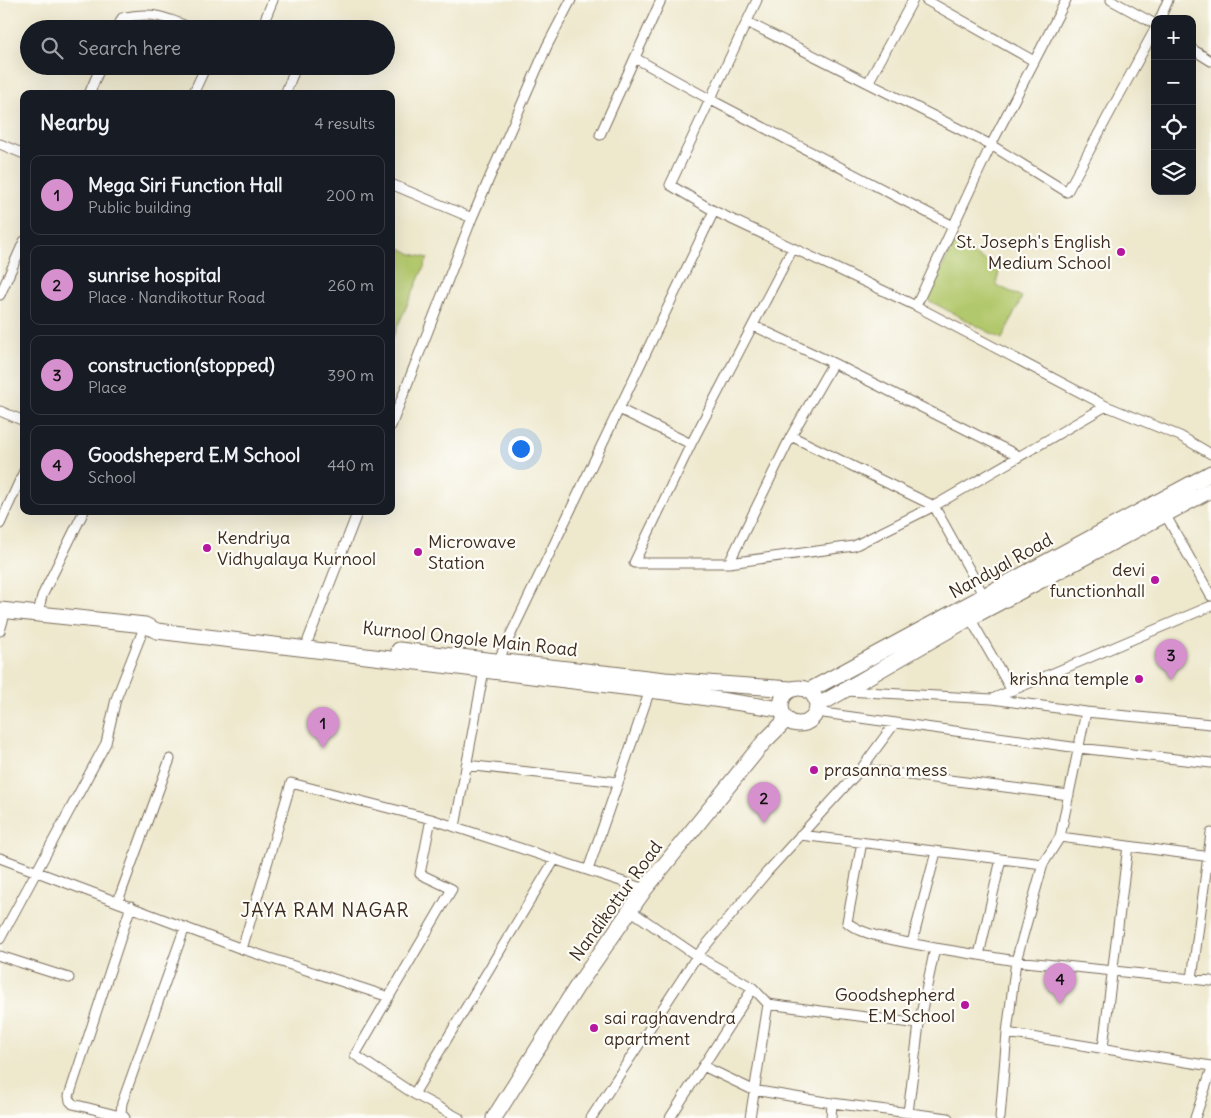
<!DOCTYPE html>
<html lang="en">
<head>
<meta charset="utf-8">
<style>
  body { margin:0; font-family:Delius,sans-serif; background:#242831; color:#f1f3f6 }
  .controls { position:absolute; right:15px; top:15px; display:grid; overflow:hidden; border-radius:10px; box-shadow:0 5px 20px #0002 }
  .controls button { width:45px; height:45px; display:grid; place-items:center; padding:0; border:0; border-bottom:1px solid #363941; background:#171b24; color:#f1f3f6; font:25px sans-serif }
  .you { position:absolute; left:520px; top:448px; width:18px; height:18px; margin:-12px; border:4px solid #fff; border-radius:50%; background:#1a73e8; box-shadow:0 0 0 8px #1a73e833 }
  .badge { display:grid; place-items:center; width:32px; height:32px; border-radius:50%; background:#d690ce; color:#111; font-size:16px; font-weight:700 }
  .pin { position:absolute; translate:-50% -41px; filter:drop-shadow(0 1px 2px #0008) }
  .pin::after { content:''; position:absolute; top:26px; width:18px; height:15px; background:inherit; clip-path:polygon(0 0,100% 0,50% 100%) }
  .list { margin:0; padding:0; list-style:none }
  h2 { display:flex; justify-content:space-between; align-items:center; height:65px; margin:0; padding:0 20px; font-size:21px }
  h2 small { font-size:16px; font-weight:400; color:#9ea1a6 }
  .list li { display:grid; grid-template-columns:32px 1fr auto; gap:15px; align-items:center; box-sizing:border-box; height:80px; margin:0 10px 10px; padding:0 10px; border:1px solid #363941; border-radius:10px }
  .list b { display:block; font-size:19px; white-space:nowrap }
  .list p { margin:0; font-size:16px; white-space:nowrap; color:#9ea1a6 }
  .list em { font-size:16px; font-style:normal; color:#9ea1a6 }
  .icon { flex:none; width:28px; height:28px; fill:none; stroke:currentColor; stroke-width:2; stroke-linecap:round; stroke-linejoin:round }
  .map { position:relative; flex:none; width:1211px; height:1118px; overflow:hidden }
  .search { position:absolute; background:#171b24; box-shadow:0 5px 20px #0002; left:20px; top:20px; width:375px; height:55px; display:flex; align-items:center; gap:12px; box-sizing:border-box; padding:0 18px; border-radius:28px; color:#9ea1a6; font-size:19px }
  .panel { position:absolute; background:#171b24; box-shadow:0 5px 20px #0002; left:20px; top:90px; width:375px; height:425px; border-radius:10px }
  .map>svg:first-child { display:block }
  .green { fill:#b2c86c; stroke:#767945 }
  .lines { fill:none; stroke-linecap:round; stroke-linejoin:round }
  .street-casing { stroke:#7a6c5b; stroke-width:11 }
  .primary-casing { stroke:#7a6c5b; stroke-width:17 }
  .street { stroke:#fff; stroke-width:9 }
  .primary { stroke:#fff; stroke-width:15 }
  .poi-dot { fill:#b5179e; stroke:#fdfcf7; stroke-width:2 }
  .labels { text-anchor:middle; stroke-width:4.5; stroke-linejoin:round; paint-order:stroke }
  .poi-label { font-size:18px; fill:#3b2a1e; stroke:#fdfcf7; text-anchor:end }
  .street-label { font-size:18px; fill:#3b2a1e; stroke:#fdfcf7 }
  .neighbourhood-label { font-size:19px; letter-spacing:1px; fill:#3b2a1e; stroke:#fdfcf7 }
</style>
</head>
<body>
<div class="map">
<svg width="1211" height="1118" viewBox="0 0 1211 1118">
  <rect width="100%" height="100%" fill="#fdfcf7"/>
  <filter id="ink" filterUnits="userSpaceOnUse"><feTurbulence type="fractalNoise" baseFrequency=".02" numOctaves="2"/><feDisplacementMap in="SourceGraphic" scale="10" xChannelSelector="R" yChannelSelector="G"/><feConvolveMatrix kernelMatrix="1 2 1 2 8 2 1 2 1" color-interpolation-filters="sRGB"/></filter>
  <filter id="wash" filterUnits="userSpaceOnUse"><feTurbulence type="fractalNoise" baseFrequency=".0096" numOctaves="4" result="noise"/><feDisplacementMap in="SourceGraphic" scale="20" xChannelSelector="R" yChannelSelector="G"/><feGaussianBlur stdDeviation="1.12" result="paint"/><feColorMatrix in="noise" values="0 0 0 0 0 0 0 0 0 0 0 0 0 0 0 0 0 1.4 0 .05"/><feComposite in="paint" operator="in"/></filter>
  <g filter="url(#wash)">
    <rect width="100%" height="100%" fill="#eee8cd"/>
    <!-- green -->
    <path class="green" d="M391 243 412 254 428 258 391 341Z
      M954 244 1000 268 996 285 1022 297 1002 339 926 299Z"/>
  </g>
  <g filter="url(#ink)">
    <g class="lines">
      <!-- street casing -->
      <g class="street-casing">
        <path id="street" d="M757 0 670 185 714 211 916 306 1106 406 1180 436 1211 454
          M926 0 1034 61
          M1111 0 1155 24
          M1160 19 1168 0
          M747 22 991 145 1067 192 1155 29
          M117 29 122 18C152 11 166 17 193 29
          M261 29 273 0
          M1192 49 1211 61
          M635 58 711 100 953 226
          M868 83 913 0
          M89 94 101 66
          M193 94 206 66
          M285 94 296 67 292 66
          M600 135 661 0
          M0 144 24 154
          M391 184 472 218 391 426
          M472 218 547 46 571 0
          M793 248 691 444 634 563H729L854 546 934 506 1106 406
          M0 295 24 241
          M916 306 991 145 1066 0
          M754 326 833 363 1019 456
          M619 409 691 444
          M0 411 24 421
          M791 436 833 363
          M1165 514 1211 596
          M0 524 24 471
          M729 563 791 436 934 506 984 596
          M38 613 42 596 84 511
          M970 618 1012 691
          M0 631 6 610
          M308 640 358 511
          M498 661 714 211
          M846 691 992 699 1086 712 1211 724
          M992 699 1211 606
          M816 712 1079 748 1211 763
          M466 765 618 782
          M861 769 1069 795
          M431 819 420 874 452 889 355 1055 414 1094 459 1118
          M455 827 484 670
          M800 835 1043 864
          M1060 837 1211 857
          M862 842 847 922C862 937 912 943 935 948
          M0 858 242 949 389 997
          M588 870 650 690
          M118 901 170 759
          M630 910 697 956 753 988 768 1004 919 1024
          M0 939 106 743 116 699 145 625
          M912 943 936 852
          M242 949 291 783 431 819 645 889
          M979 955 1001 859
          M0 956 69 978
          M1192 979 1211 833
          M1007 1033 1211 1066
          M1103 1047 1128 846
          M703 1066 753 1090 832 1103 948 1118
          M414 1094 555 859
          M908 1113 919 1024 935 948 1016 961 1211 981
          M124 1117 73 1104 70 1101 69 1096 131 906
          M125 1118 121 1113 122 1103 185 927
          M591 1118 697 956 767 872 861 769 895 723
          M670 1118 753 988
          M750 1118 768 1004
          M831 1118 832 1103
          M1000 1118 1007 1033 1016 961 1043 864 1060 837 1086 712
          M1195 1118 1211 1071"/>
      </g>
      <!-- primary casing -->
      <g class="primary-casing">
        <path id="primary" d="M0 610 145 625 157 631 674 693 780 709
          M399 650 665 680 791 689
          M781 706a18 18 0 1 1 36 0a18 18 0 1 1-36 0Z
          M808 691 1211 473
          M817 706 970 618 1211 490
          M494 1118 576 988 645 889 763 743 786 720"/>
      </g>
      <!-- street -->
      <use href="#street" class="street"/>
      <!-- primary -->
      <use href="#primary" class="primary"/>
    </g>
  </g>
  <!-- markers -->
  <g class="poi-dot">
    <circle cx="1121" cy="252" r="5"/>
    <circle cx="207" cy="548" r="5"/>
    <circle cx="418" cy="552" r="5"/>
    <circle cx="1155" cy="580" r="5"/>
    <circle cx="1139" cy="679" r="5"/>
    <circle cx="814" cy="770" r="5"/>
    <circle cx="965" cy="1005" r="5"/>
    <circle cx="594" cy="1028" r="5"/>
  </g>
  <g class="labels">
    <!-- poi labels -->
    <g class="poi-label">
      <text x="1111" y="248">St. Joseph's English<tspan x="1111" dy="21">Medium School</tspan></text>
      <text x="217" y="544" text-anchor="start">Kendriya<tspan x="217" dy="21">Vidhyalaya Kurnool</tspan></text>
      <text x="428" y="548" text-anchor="start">Microwave<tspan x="428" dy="21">Station</tspan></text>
      <text x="1145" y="576">devi<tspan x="1145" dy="21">functionhall</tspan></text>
      <text x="1129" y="685">krishna temple</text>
      <text x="824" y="776" text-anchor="start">prasanna mess</text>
      <text x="955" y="1001">Goodshepherd<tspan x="955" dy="21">E.M School</tspan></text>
      <text x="604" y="1024" text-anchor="start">sai raghavendra<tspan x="604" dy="21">apartment</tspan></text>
    </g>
    <!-- street labels -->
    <g class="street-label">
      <text transform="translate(1001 566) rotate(-29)" y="6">Nandyal Road</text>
      <text transform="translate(470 639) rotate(6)" y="6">Kurnool Ongole Main Road</text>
      <text transform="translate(616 901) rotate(-54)" y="6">Nandikottur Road</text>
    </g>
    <!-- neighbourhood labels -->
    <g class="neighbourhood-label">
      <text x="325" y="917">JAYA RAM NAGAR</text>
    </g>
  </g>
</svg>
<div class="controls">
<button>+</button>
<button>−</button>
<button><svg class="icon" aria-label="locate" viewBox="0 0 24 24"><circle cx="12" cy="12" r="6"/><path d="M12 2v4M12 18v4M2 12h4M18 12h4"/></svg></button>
<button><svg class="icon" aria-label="layers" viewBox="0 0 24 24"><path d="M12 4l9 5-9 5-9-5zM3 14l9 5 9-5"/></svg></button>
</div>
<div class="you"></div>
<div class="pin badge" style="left:323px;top:748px">1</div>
<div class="pin badge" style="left:764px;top:823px">2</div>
<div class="pin badge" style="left:1171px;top:680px">3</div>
<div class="pin badge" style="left:1060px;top:1004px">4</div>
<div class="search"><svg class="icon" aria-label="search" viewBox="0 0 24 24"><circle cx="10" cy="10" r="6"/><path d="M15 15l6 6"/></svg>Search here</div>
<section class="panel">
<h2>Nearby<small>4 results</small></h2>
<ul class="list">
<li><span class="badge">1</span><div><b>Mega Siri Function Hall</b><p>Public building</p></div><em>200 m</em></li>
<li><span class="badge">2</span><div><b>sunrise hospital</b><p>Place · Nandikottur Road</p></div><em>260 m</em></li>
<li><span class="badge">3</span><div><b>construction(stopped)</b><p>Place</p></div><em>390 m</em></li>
<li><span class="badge">4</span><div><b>Goodsheperd E.M School</b><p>School</p></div><em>440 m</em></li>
</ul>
</section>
</div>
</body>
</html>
